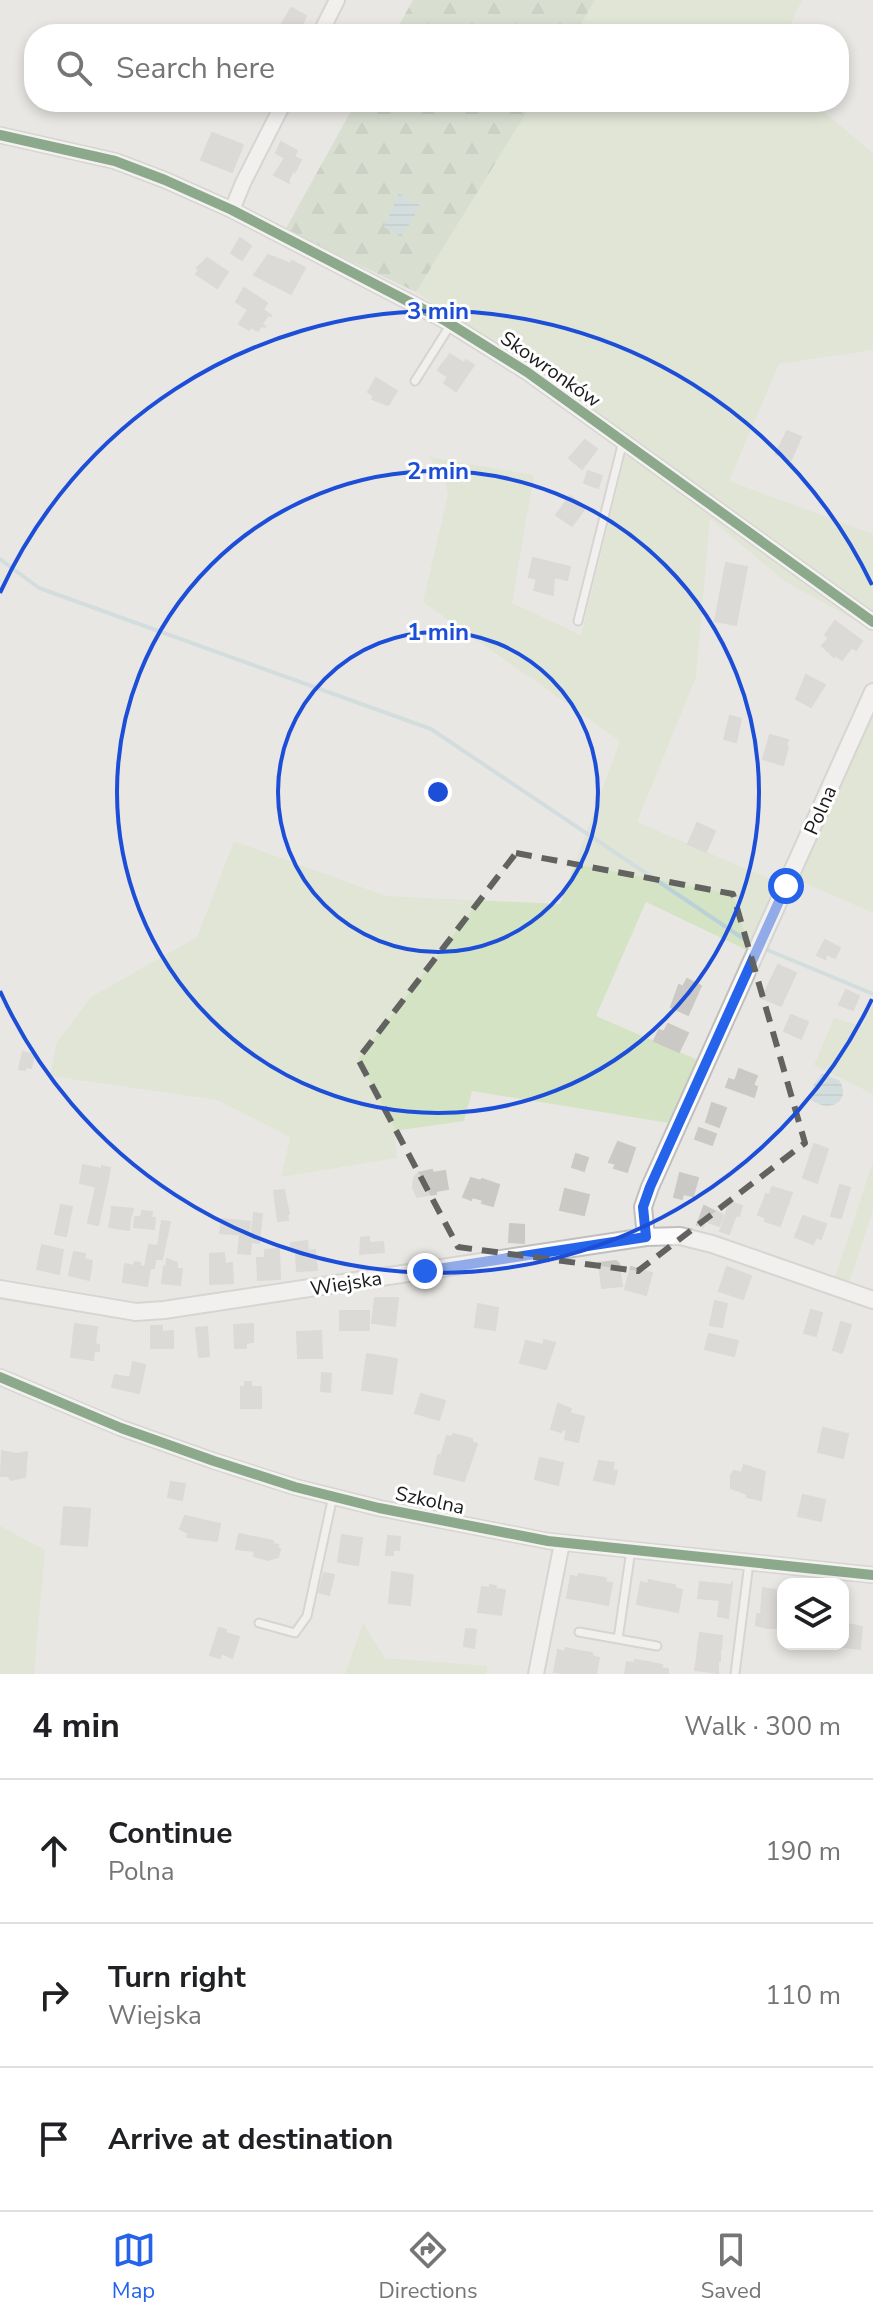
<!DOCTYPE html>
<html lang="en">
<head>
<meta charset="utf-8">
<style>
  body { margin:0; font-family:"Nunito Sans",sans-serif; background:#f6f6f6; color:#202124 }
  .controls { position:absolute; right:24px; bottom:24px; display:grid; overflow:hidden; border-radius:16px; box-shadow:0 4px 12px #0003 }
  .controls button { width:72px; height:72px; display:grid; place-items:center; padding:0; border:0; border-bottom:2px solid #e0e0e0; background:#fff; color:#202124; font:40px sans-serif }
  .stop { position:absolute; width:24px; height:24px; margin:-18px; border:6px solid #2563eb; border-radius:50%; background:#fff }
  .stop.end { background:#2563eb; border-color:#fff; box-shadow:0 2px 8px #0008 }
  .list { margin:0; padding:0; list-style:none }
  h2 { display:flex; justify-content:space-between; align-items:center; height:104px; margin:0; padding:0 32px; font-size:34px }
  h2 small { font-size:26px; font-weight:400; color:#757577 }
  .list li { display:grid; grid-template-columns:52px 1fr auto; gap:24px; align-items:center; box-sizing:border-box; height:144px; padding:0 32px; border-top:2px solid #e0e0e0 }
  .list b { display:block; font-size:30px; white-space:nowrap }
  .list p { margin:0; font-size:26px; white-space:nowrap; color:#757577 }
  .list em { font-size:26px; font-style:normal; color:#757577 }
  .icon { flex:none; width:44px; height:44px; fill:none; stroke:currentColor; stroke-width:2; stroke-linecap:round; stroke-linejoin:round }
  .map { position:relative; flex:none; width:873px; height:1674px; overflow:hidden }
  .search { position:absolute; background:#fff; box-shadow:0 4px 12px #0003; left:24px; right:24px; top:24px; height:88px; display:flex; align-items:center; gap:20px; box-sizing:border-box; padding:0 28px; border-radius:32px; color:#757577; font-size:30px }
  .sheet { height:536px; background:#fff }
  nav { display:flex; justify-content:space-around; align-items:center; box-sizing:border-box; height:112px; border-top:2px solid #e0e0e0; background:#fff; font-size:22px; color:#757577 }
  nav a { display:grid; justify-items:center; gap:4px }
  nav .on { color:#2563eb }
  .map>svg:first-child { display:block }
  .grass { fill:#d5e3c5 }
  .forest { fill:url(#forest-firs) }
  .water { fill:url(#water-rules) }
  .lines { fill:none; stroke-linecap:round; stroke-linejoin:round }
  .stream { stroke:#bad1d8; stroke-width:4 }
  .building { fill:#cbc9c6; stroke:#ccc9c5; stroke-width:2 }
  .service-casing { stroke:#c0bfbd; stroke-width:11 }
  .minor-casing { stroke:#c0bfbd; stroke-width:18 }
  .tertiary-casing { stroke:#c0bfbd; stroke-width:20 }
  .service { stroke:#fcfbfb; stroke-width:7 }
  .minor { stroke:#fcfbfb; stroke-width:14 }
  .tertiary { stroke:#fcfbfb; stroke-width:16 }
  .cycleway-casing { stroke:#fff; stroke-width:15 }
  .cycleway { stroke:#1b5e20; stroke-width:10 }
  .route { stroke:#2563eb; stroke-width:10 }
  .marked { fill:none; stroke:#626260; stroke-width:6; stroke-dasharray:16 10; stroke-linejoin:round }
  .ring { fill:none; stroke:#1d4ed8; stroke-width:4 }
  .labels { text-anchor:middle; stroke-width:6; stroke-linejoin:round; paint-order:stroke }
  .street-label { font-size:20px; fill:#1a1a1a; stroke:#fff }
  .centre { fill:#1d4ed8; stroke:#fff; stroke-width:4 }
  .ring-label { font-size:24px; text-anchor:middle; font-weight:bold; fill:#1d4ed8; stroke:#fff; stroke-width:6; stroke-linejoin:round; paint-order:stroke }
</style>
</head>
<body>
<div class="map">
<svg width="873" height="1674" viewBox="0 0 873 1674">
  <defs>
    <pattern id="forest-firs" width="22" height="20" patternUnits="userSpaceOnUse" patternTransform="scale(2)"><rect width="22" height="20" fill="#c4d5bb"/><path d="M5 1l3.5 6h-7zM16 11l3.5 6h-7z" fill="#a8b6a0"/></pattern>
    <pattern id="water-rules" width="6" height="5" patternUnits="userSpaceOnUse" patternTransform="scale(2)"><rect width="6" height="5" fill="#bad1d8"/><path d="M0 2.5h6" fill="none" stroke="#9fb3b9"/></pattern>
  </defs>
  <rect width="100%" height="100%" fill="#e9e7e3"/>
  <!-- grass -->
  <path class="grass" d="M595 0H802L786 34H575Z
    M533 102H812L873 153V350L779 364 729 481 873 534V630L786 582 710 519 696 677 637 822 786 886 753 953 646 902 596 1016 705 1063 675 1124 472 1091 464 1121 394 1131 397 1158 281 1177 290 1137 217 1100 50 1076 57 1042 91 997 197 937 234 841 386 896 560 904 620 741 423 602 448 494 445 481 429 457 534 475 512 603 581 635 630 437 416 292Z
    M873 711V913L793 878Z
    M873 1003V1094L814 1065 834 1018 862 1026Z
    M873 1161V1210L849 1283 834 1280Z
    M0 1526 45 1550 34 1674H0Z
    M363 1623 385 1658 488 1666 486 1674H345Z"/>
  <!-- forest -->
  <path class="forest" d="M413 0H595L575 34H394Z
    M356 102H533L416 292 285 230Z"/>
  <!-- water -->
  <path class="water" d="M399 193 411 203H418L420 207 401 237 384 227Z
    M822 1074 839 1080C853 1102 828 1114 810 1099L814 1084Z"/>
  <g class="lines">
    <!-- stream -->
    <path class="stream" d="M0 559 39 588 431 729 747 941
      M765 949 873 994"/>
  </g>
  <!-- building -->
  <path class="building" d="M291 8 306 16 298 34H276Z
    M212 133 243 145 232 172 201 160Z
    M281 142 297 151 294 157 301 160 295 172 293 171 288 181 290 183 274 175 285 158 276 153Z
    M240 238 251 246 242 260 231 253Z
    M268 255 291 264 292 261 305 268 291 294 254 275Z
    M207 258 228 272 217 288 196 274 199 270 197 268Z
    M244 288 267 303 263 310 272 316 268 315 262 324 266 327 261 326 258 331 251 327 249 330 239 324 248 310 236 302Z
    M450 354 464 363 466 360 474 365 456 391 444 383 448 377 438 370Z
    M376 378 397 391 388 405 372 399 374 396 368 392Z
    M787 431 801 437 791 460 776 454Z
    M585 440 597 449 582 469 569 458Z
    M588 471 602 476 598 488 584 483Z
    M570 496 586 507 572 526 556 515Z
    M533 558 570 567 567 580 554 577 553 595 534 590 537 579 529 577Z
    M726 563 747 567 736 625 715 621Z
    M835 621 862 641 856 650 852 647 842 660 835 655 834 657 822 646 829 638 825 635Z
    M806 675 825 685 811 707 796 699Z
    M730 716 741 719 736 742 724 739Z
    M770 735 788 740 786 746 788 747 783 765 763 759Z
    M697 823 715 831 706 852 688 844Z
    M825 940 840 948 835 958 827 954 825 959 817 955Z
    M778 965 796 973 781 1006 762 998Z
    M687 979 701 986 688 1015 671 1007 679 985 683 987Z
    M846 990 859 996 853 1010 839 1005Z
    M791 1015 808 1022 801 1039 784 1031Z
    M668 1024 688 1033 679 1052 654 1041 659 1030 664 1032Z
    M23 1052 34 1055 31 1068 25 1067V1070L19 1069Z
    M739 1069 757 1076 753 1085 757 1087 754 1097 726 1087 729 1079 735 1081Z
    M712 1103 726 1108 719 1127 706 1122Z
    M699 1128 716 1134 712 1145 695 1139Z
    M618 1142 635 1148 627 1172 614 1168 616 1164 609 1162Z
    M814 1144 828 1149 817 1183 803 1178Z
    M576 1154 588 1158 584 1171 572 1167Z
    M83 1165 102 1169V1166L110 1168 106 1189 80 1183Z
    M432 1170 433 1173 445 1171 448 1189 436 1191V1194L417 1197 413 1187 414 1178 418 1173Z
    M680 1173 698 1178 693 1196 683 1194 682 1199 674 1197Z
    M471 1178 481 1181 482 1179 499 1185 493 1206 482 1203 483 1200 472 1197 471 1200 463 1197Z
    M840 1185 850 1188 841 1218 831 1216Z
    M96 1187 106 1189 98 1225 88 1223Z
    M772 1187 792 1193 780 1226 765 1221 766 1218 758 1215 766 1194 770 1195Z
    M565 1189 589 1195 584 1215 560 1210Z
    M284 1190 289 1214 287 1215 288 1220 278 1221 274 1191Z
    M730 1202 742 1206 739 1216 736 1215 729 1234 720 1231Z
    M61 1205 72 1207 66 1236 55 1234Z
    M704 1206 723 1215 719 1226 705 1221 703 1227 697 1225Z
    M112 1207 133 1209 130 1219 111 1217Z
    M142 1211 152 1212 151 1218H155L154 1229 134 1227 135 1217H141Z
    M254 1213 262 1214 259 1243 251 1242Z
    M803 1216 826 1224 821 1239 816 1237 813 1244 795 1237Z
    M111 1217 130 1219 129 1230 109 1227Z
    M222 1219 250 1222 248 1235 220 1233Z
    M162 1221 170 1222 162 1259H156Z
    M510 1224 524 1225V1243L509 1242Z
    M240 1234 252 1235 250 1254 238 1253Z
    M369 1237V1243L383 1242 384 1252 360 1254 361 1238Z
    M307 1241 308 1251 315 1250 317 1270 297 1271 296 1252H292L291 1243Z
    M42 1245 63 1250 59 1274 37 1269Z
    M149 1245 158 1246 154 1268 145 1267Z
    M279 1249 280 1279 258 1280 257 1258H265V1250Z
    M74 1252 85 1254 84 1259 92 1261 89 1280 69 1275Z
    M224 1253 225 1264 232 1263 233 1283 210 1284V1254Z
    M167 1259 177 1263V1269H182L180 1285 162 1283 164 1267 166 1268Z
    M616 1261 619 1264 622 1286 602 1288 599 1263Z
    M135 1262 140 1263 139 1266 150 1268 147 1286 123 1282 125 1264 134 1266Z
    M631 1267 652 1273 646 1295 625 1289Z
    M727 1267 751 1276 743 1299 719 1291Z
    M375 1298H398L395 1326 372 1323Z
    M715 1301 727 1304 722 1327 710 1325Z
    M478 1304 498 1308 495 1330 475 1327Z
    M811 1310 822 1313 816 1336 804 1333Z
    M340 1311H369V1330H340Z
    M841 1322 851 1325 842 1353 833 1350Z
    M75 1324 97 1327 95 1344 99 1345V1351L94 1350 93 1360 71 1357Z
    M253 1324V1342L246 1343V1348H235L234 1325Z
    M151 1326H162V1332L173 1331V1348H151Z
    M207 1327 209 1356 199 1357 196 1328Z
    M321 1331 322 1358H298L297 1332Z
    M709 1334 738 1341 734 1356 705 1349Z
    M544 1340 555 1343 546 1369 520 1363 526 1341 543 1345Z
    M367 1354 397 1359 392 1394 362 1390Z
    M133 1362 145 1365 142 1380 130 1378Z
    M322 1373 331 1374 330 1392 321 1391Z
    M115 1375 142 1380 139 1393 112 1387Z
    M245 1382H251V1387H261V1408H241V1387H245Z
    M421 1394 445 1401 439 1420 415 1413Z
    M558 1404 571 1409 569 1413 584 1417 578 1442 565 1439 567 1430 562 1429 561 1432 551 1429Z
    M823 1428 848 1434 843 1458 818 1452Z
    M453 1434 472 1439V1442L477 1444 464 1481 434 1474 438 1455 441 1456 447 1436 452 1437Z
    M2 1451 17 1454 27 1452 25 1477 11 1480 8 1476H1Z
    M540 1458 563 1463 558 1485 535 1479Z
    M599 1461 614 1463 612 1470 617 1471 614 1484 594 1480Z
    M744 1465 765 1472 761 1500 747 1497V1494L731 1488V1475L734 1471 742 1473Z
    M171 1482 185 1484 182 1500 168 1497Z
    M803 1495 825 1500 821 1521 798 1516Z
    M64 1507 90 1509 88 1535 62 1533Z
    M185 1516 220 1524 217 1541 187 1537 188 1533 180 1529Z
    M62 1533 88 1535 87 1546 61 1544Z
    M239 1534 273 1541V1544L278 1545 277 1548 280 1549 278 1557 268 1560 254 1556 255 1551 236 1549Z
    M342 1535 362 1538 358 1565 338 1562Z
    M388 1536 400 1537 399 1550H393V1555H386Z
    M392 1572 413 1575 410 1605 389 1603Z
    M324 1573 334 1575 329 1595 319 1592Z
    M579 1574 592 1576 588 1601 567 1598 571 1576 578 1577Z
    M592 1576 606 1578 605 1582 612 1583 608 1605 588 1601Z
    M649 1580 662 1583 657 1608 637 1604 641 1582 648 1584Z
    M700 1582 730 1585 732 1583 728 1618 718 1616 720 1600 698 1598Z
    M662 1583 675 1585V1588L682 1590 678 1612 657 1608Z
    M490 1585 496 1586V1589L505 1590 501 1615 478 1612 482 1587 490 1588Z
    M763 1588 782 1591 783 1607H781L778 1628H767L756 1625 757 1614H761Z
    M843 1623 862 1627 860 1649 832 1646 833 1644H843Z
    M219 1628 226 1630V1633L239 1637 232 1658 222 1653 220 1658 210 1655Z
    M466 1629 476 1630 474 1648 464 1646Z
    M700 1633 722 1636 721 1649 698 1645Z
    M698 1646 720 1649V1661L697 1658Z
    M566 1648 579 1651 575 1674 554 1672 558 1650 565 1652Z
    M579 1651 592 1653V1656L599 1658 596 1674H575Z
    M697 1658 718 1661V1673L695 1670Z
    M635 1660 648 1662 646 1674H625L627 1662 635 1663Z
    M648 1662 662 1665 661 1668 668 1669V1674H646Z"/>
  <g class="lines">
    <!-- service casing -->
    <g class="service-casing">
      <path id="service" d="M415 381 451 324
        M578 621 623 441
        M259 1623 295 1633 307 1616 333 1496
        M579 1632 657 1646
        M618 1639 631 1550
        M735 1674 749 1563"/>
    </g>
    <!-- minor casing -->
    <g class="minor-casing">
      <path id="minor" d="M320 34 337 0
        M0 135 115 161 165 180 232 210 444 320 527 372 873 622
        M232 210 243 183 284 102
        M0 1377 121 1428 214 1461 295 1487 379 1508 548 1541 873 1575
        M536 1674 562 1543"/>
    </g>
    <!-- tertiary casing -->
    <g class="tertiary-casing">
      <path id="tertiary" d="M646 1237 643 1207 650 1187 873 692
        M0 1289 136 1312 164 1310 646 1237 680 1236 712 1244 873 1300"/>
    </g>
    <!-- service -->
    <use href="#service" class="service"/>
    <!-- minor -->
    <use href="#minor" class="minor"/>
    <!-- tertiary -->
    <use href="#tertiary" class="tertiary"/>
    <!-- cycleway casing -->
    <g class="cycleway-casing">
      <path id="cycleway" d="M0 135 115 161 165 180 232 210 444 320 527 372 873 622
        M0 1377 121 1428 214 1461 295 1487 379 1508 548 1541 873 1575"/>
    </g>
    <!-- cycleway -->
    <use href="#cycleway" class="cycleway"/>
  </g>
  <g class="lines">
    <!-- route -->
    <path class="route" d="M425 1271 646 1237 643 1207 650 1187 786 886"/>
  </g>
  <!-- marked area -->
  <path d="M0 0H873V1674H0ZM516 853 733 894 805 1143 638 1271 458 1247 358 1059Z" fill="#e9e7e3" fill-opacity=".55" fill-rule="evenodd"/>
  <path class="marked" d="M516 853 733 894 805 1143 638 1271 458 1247 358 1059Z"/>
  <!-- distance rings -->
  <g class="ring">
    <circle cx="438" cy="792" r="160"/>
    <circle cx="438" cy="792" r="321"/>
    <path d="M872 999A481 481 0 0 1 0 991M0 593A481 481 0 0 1 872 585"/>
  </g>
  <g class="labels">
    <!-- street labels -->
    <g class="street-label">
      <text transform="translate(551 369) rotate(35)" y="7">Skowronków</text>
      <text transform="translate(820 810) rotate(-66)" y="7">Polna</text>
      <text transform="translate(346 1283) rotate(-9)" y="7">Wiejska</text>
      <text transform="translate(430 1500) rotate(12)" y="7">Szkolna</text>
    </g>
  </g>
  <circle cx="438" cy="792" r="12" class="centre"/>
  <g class="ring-label">
    <text x="438" y="319">3 min</text>
    <text x="438" y="479">2 min</text>
    <text x="438" y="640">1 min</text>
  </g>
</svg>
<div class="controls">
<button><svg class="icon" aria-label="layers" viewBox="0 0 24 24"><path d="M12 4l9 5-9 5-9-5zM3 14l9 5 9-5"/></svg></button>
</div>
<div class="stop" style="left:786px;top:886px"></div>
<div class="stop end" style="left:425px;top:1271px"></div>
<div class="search"><svg class="icon" aria-label="search" viewBox="0 0 24 24"><circle cx="10" cy="10" r="6"/><path d="M15 15l6 6"/></svg>Search here</div>
</div>
<section class="sheet">
<h2>4 min<small>Walk · 300 m</small></h2>
<ul class="list">
<li><svg class="icon" aria-label="ahead" viewBox="0 0 24 24"><path d="M12 20V5M6 11l6-6 6 6"/></svg><div><b>Continue</b><p>Polna</p></div><em>190 m</em></li>
<li><svg class="icon" aria-label="right" viewBox="0 0 24 24"><path d="M7 20v-9h11M14 6l5 5-5 5"/></svg><div><b>Turn right</b><p>Wiejska</p></div><em>110 m</em></li>
<li><svg class="icon" aria-label="arrive" viewBox="0 0 24 24"><path d="M6 21V4h12l-3 4 3 4H6"/></svg><div><b>Arrive at destination</b></div></li>
</ul>
</section>
<nav>
<a class="on"><svg class="icon" aria-label="map" viewBox="0 0 24 24"><path d="M3 6l6-2 6 2 6-2v14l-6 2-6-2-6 2zM9 4v14M15 6v14"/></svg>Map</a>
<a><svg class="icon" aria-label="directions" viewBox="0 0 24 24"><path d="M12 3l9 9-9 9-9-9zM9 14v-3h6M13 9l2 2-2 2"/></svg>Directions</a>
<a><svg class="icon" aria-label="saved" viewBox="0 0 24 24"><path d="M7 4h10v16l-5-4-5 4z"/></svg>Saved</a>
</nav>
</body>
</html>
